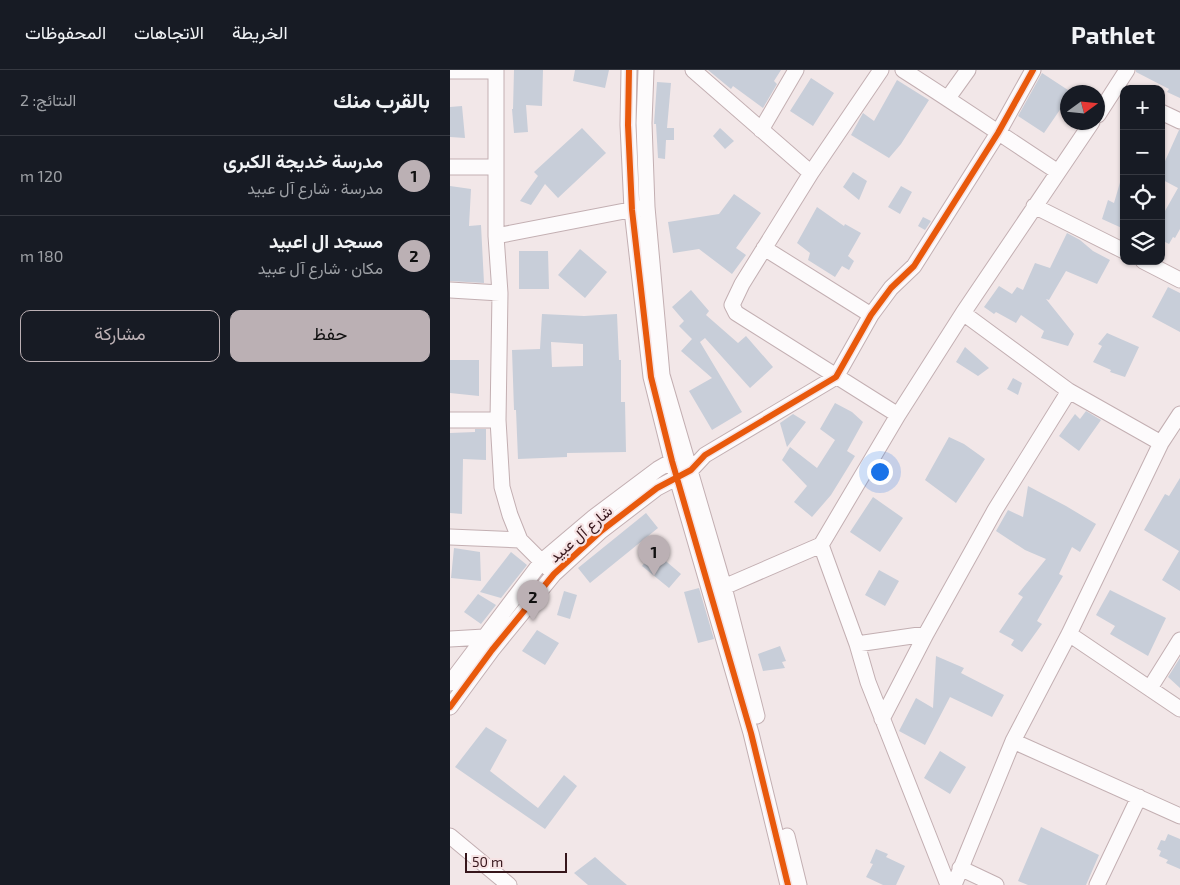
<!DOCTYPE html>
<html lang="ar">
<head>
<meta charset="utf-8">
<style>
  body { margin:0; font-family:"Exo 2",Vazirmatn,sans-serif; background:#20242c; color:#f1f3f6; direction:rtl }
  .controls { position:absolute; right:15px; top:15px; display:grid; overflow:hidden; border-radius:10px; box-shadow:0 1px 4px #0004 }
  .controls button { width:45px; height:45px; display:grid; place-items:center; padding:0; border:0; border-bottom:1px solid #363941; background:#171b24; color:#f1f3f6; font:25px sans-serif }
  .compass { position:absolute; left:610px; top:15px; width:45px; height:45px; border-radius:50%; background:#171b24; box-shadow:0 1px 4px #0004; rotate:75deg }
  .scale { position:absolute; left:15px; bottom:12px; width:102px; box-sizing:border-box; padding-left:5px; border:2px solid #36161b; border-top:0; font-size:14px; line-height:18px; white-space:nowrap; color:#36161b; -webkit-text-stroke:4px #f6e3e4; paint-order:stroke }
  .you { position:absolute; left:429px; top:401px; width:18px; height:18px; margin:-12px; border:4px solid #fff; border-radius:50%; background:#1a73e8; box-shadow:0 0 0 8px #1a73e833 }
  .badge { display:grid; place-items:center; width:32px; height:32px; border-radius:50%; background:#bbb0b4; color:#111; font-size:16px; font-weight:700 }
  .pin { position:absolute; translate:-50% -41px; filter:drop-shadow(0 1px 2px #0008) }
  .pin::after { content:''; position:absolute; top:26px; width:18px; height:15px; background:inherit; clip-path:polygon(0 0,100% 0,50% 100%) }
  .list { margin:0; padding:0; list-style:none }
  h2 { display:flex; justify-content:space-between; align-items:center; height:65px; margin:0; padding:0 20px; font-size:21px }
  h2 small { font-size:16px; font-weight:400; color:#9ea1a6 }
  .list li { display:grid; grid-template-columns:32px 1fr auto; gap:15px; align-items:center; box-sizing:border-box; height:80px; padding:0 20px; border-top:1px solid #363941 }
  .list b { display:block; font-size:19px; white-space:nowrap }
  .list p { margin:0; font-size:16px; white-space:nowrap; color:#9ea1a6 }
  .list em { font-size:16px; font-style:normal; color:#9ea1a6 }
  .actions { display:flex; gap:10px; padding:15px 20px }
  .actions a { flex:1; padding:11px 0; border:1px solid #bbb0b4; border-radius:10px; text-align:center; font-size:18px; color:#bbb0b4 }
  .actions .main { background:#bbb0b4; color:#111 }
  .icon { flex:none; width:28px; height:28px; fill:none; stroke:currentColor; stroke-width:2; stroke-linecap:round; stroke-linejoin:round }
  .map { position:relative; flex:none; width:730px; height:815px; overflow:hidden; direction:ltr }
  header { display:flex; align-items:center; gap:30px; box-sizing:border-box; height:70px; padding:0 25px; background:#171b24; border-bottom:1px solid #363941 }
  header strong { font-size:24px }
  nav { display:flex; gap:28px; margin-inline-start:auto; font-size:18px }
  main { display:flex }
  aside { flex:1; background:#171b24 }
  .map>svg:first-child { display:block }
  .building { fill:#c8ced9; fill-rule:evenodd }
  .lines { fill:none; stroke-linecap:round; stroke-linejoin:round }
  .minor-casing { stroke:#c3afb2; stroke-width:17 }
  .minor { stroke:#fdfbfc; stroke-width:15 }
  .cycleway-casing { stroke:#f6e3e4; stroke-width:9 }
  .cycleway { stroke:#e8590c; stroke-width:6 }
  .labels { text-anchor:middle; stroke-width:4.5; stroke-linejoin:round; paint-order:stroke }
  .street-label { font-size:15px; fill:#36161b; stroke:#f6e3e4 }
</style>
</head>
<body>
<header>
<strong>Pathlet</strong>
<nav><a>الخريطة</a><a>الاتجاهات</a><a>المحفوظات</a></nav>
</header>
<main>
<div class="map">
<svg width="730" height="815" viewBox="0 0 730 815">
  <rect width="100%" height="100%" fill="#f2e7e8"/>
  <!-- building -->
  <path class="building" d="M64 0H93L92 36 76 35 78 62 64 63 62 39H63Z
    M125 0H159L155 18 123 11Z
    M258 0H331L324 11 327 14 313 38 283 16 281 19Z
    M686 0H730V28L717 22 719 19 686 2Z
    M592 3 621 22H618V28L594 63 568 46Z
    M361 8 384 23 363 56 340 41Z
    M447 10 479 30 451 74 439 88 401 65 413 43 424 51Z
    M207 12 221 13 217 58H224V70H216L215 89 208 88 206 54H204Z
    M12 36 15 68 0 67V37Z
    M132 58 156 83 108 128 95 114 81 135 70 131 88 106 84 102Z
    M270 58 284 71 275 79 263 66Z
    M729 60H730V159L725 168 723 167 719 174 711 170V148L728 118 711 109V100Z
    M403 102 417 111 409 130 393 117Z
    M671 109 674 110V159L652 149 658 130 664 133Z
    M0 116 21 119 19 156 31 155 34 213 0 211Z
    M451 116 462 122 450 144 438 137Z
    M284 124 311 143 286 178 296 185 282 204 249 179 223 183 218 152 269 144Z
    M367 137 394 156 395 154 411 163 398 186 404 191 399 200 392 196 385 207 358 190 360 183 347 173Z
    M473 147 481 151 475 160 468 156Z
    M617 163 630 170 643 181 660 190 647 214 616 201 599 230 596 229 624 264 618 276 591 268 594 261 571 245 566 253 546 242 544 244 534 237 549 216 562 224 567 217 573 220 585 193 600 198Z
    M130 179 157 202 135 228 108 205Z
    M69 181H98L99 219H69Z
    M718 217 730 223V262L702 247Z
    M241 220 259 241 256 245 288 273 296 266 323 297 300 318 255 268 250 272 292 342 262 360 239 321 262 308 231 281 242 269 229 256 234 251 222 237Z
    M92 244 134 246 167 244 169 290H171V332H175L176 382 117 383V387L68 389 66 340H64L62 280 90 279ZM101 272 133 274V296L102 297Z
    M657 263 689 277 675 307 660 302 661 300 643 292 652 276 648 274Z
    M515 277 539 298 528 306 506 292Z
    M0 290H29V326L0 323Z
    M563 308 572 313 568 325 557 319Z
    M385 333 402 342 413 352 397 381 405 386 381 425 362 447 344 432 357 416 332 390 340 377 367 398 385 370 370 359Z
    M636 341 651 350 629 381 609 366 625 344 630 349Z
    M343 344 356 352 337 377 330 353Z
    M25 359H36V390L13 389 12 444 0 443V363L25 362Z
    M499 367 514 374 535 389 506 433 475 410Z
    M730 408V521L712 510 729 481 694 460 715 424 719 426Z
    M578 416 616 436 646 454 630 482 622 477 609 504 613 506 587 551 592 554 572 582 561 575 564 570 549 562 573 527 568 524 596 489 575 480 546 461 558 440 573 447Z
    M423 427 453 448 430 482 400 462Z
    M196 443 208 458 140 513 128 498Z
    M4 478 30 482 31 511 1 508Z
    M204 481 231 504 219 518 192 496Z
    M61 482 77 495 51 528 30 522Z
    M429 500 449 511 435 536 415 525Z
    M249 518 264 569 248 573 234 522Z
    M660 520 716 548 698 586 660 564 665 556 646 545Z
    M114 521 127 525 120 549 107 545Z
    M28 524 46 535 31 554 14 542Z
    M87 560 109 573 95 595 72 581Z
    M330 576 336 591 332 592 335 598 313 601 308 584Z
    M486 586 514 598 511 603 554 625 542 647 500 627 475 675 449 661 466 628 483 638Z
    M730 588V618L718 607Z
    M36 657 57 670 40 701 88 738 114 705 127 716 95 759 5 697Z
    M490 681 516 697 500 724 474 708Z
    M591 757 649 785 636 815H578L568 811Z
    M718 764 730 769V799L716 793 718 790 709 786 711 781 707 779 711 770 715 771Z
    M426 779 438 784 436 787 455 796 446 815H433L416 807 423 794 420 793Z
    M145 787 164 804 177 815H138L124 803Z"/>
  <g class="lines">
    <!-- minor casing -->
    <g class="minor-casing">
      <path id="minor" d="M46 0V166L50 223 48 350 52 417 60 445 70 470 104 504
        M179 0 178 55 182 140 201 307 222 391 301 663 338 815
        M196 0 194 53 197 137 212 305 274 517 307 646
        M243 0 361 103
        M431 0 361 103 292 214 282 235 286 243 448 345
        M453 0C505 33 556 68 608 102
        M0 1H46
        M498 28 518 0
        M711 42 730 51
        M648 45 677 0
        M311 60 346 0
        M0 97H45
        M584 136 674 181
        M46 166 190 138
        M314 178 421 245
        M693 191 730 210
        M0 220 50 223
        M513 243 619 321 711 373
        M0 350H48
        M0 467 70 470
        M371 475 407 574 418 612 498 815
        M274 517 371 475 448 345 513 243 642 52
        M619 564 730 639
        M0 569 34 567
        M407 574 476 564
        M0 613 92 491 144 447 208 399 229 387
        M700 618 730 570
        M0 637 42 580 104 504 151 461 207 418 241 400 255 385 386 307 421 245 441 218 464 196 548 63 583 0
        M432 649 476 564 545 440 619 321
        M563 671 730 746
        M0 766 59 815
        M337 766 349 815
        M510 798 546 815
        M504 815 563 671 619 564 711 373 730 344
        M647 815 689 727"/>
    </g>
    <!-- minor -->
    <use href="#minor" class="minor"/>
    <!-- cycleway casing -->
    <g class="cycleway-casing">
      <path id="cycleway" d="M179 0 178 55 182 140 201 307 222 391 301 663 338 815
        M0 637 42 580 104 504 151 461 207 418 241 400 255 385 386 307 421 245 441 218 464 196 548 63 583 0"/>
    </g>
    <!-- cycleway -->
    <use href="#cycleway" class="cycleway"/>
  </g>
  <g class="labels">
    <!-- street labels -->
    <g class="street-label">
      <text transform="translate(131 464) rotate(-41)" y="5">شارع آل عبيد</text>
    </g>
  </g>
</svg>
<div class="controls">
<button>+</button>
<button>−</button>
<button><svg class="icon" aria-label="locate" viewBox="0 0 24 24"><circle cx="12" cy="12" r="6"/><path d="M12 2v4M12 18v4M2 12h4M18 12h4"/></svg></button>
<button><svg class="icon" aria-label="layers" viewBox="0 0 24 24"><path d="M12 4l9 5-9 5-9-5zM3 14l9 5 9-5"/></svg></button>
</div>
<svg class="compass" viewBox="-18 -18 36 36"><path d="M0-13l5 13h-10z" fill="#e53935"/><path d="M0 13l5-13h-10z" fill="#9ea1a6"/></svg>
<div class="scale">50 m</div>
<div class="you"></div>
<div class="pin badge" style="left:204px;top:506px">1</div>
<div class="pin badge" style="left:83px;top:551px">2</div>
</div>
<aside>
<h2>بالقرب منك<small>النتائج: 2</small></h2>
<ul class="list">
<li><span class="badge">1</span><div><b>مدرسة خديجة الكبرى</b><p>مدرسة · شارع آل عبيد</p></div><em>120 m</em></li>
<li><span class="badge">2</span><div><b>مسجد ال اعبيد</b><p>مكان · شارع آل عبيد</p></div><em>180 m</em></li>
</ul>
<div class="actions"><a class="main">حفظ</a><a>مشاركة</a></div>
</aside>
</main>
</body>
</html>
